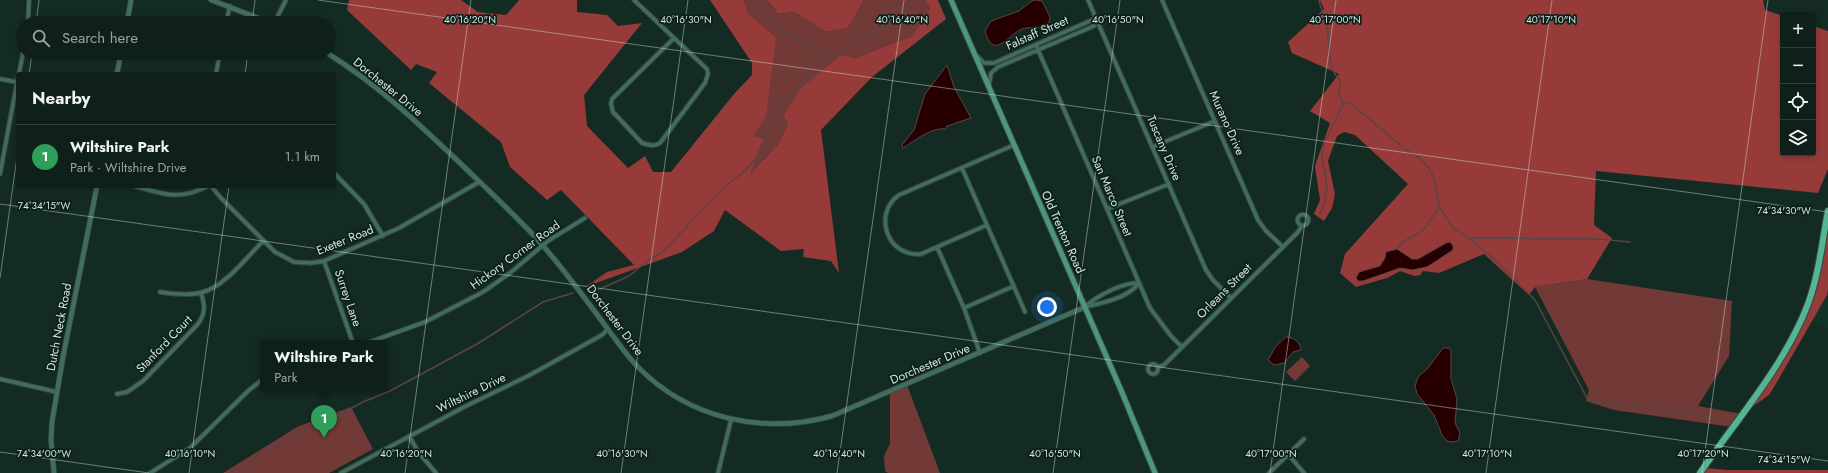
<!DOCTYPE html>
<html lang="en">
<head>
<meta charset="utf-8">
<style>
  body { margin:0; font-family:Jost,sans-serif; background:#182823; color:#f1f3f6 }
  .controls { position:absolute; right:12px; top:12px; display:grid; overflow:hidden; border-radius:4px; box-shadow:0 2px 6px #0003 }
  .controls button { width:36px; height:36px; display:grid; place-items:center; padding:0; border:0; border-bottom:1px solid #2f3e39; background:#0f201a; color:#f1f3f6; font:20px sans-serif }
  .you { position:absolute; left:1047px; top:307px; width:14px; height:14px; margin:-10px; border:3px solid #fff; border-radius:50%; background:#1a73e8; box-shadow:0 0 0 6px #1a73e833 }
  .badge { display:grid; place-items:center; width:26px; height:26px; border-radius:50%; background:#b45309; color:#fff; font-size:13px; font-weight:700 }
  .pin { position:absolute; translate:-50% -33px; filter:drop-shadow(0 1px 2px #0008) }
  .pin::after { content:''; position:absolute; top:21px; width:14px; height:12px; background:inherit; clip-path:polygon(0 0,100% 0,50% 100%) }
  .popup { position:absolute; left:260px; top:340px; width:128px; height:52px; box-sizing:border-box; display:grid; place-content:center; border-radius:4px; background:#0f201a; filter:drop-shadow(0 1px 3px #0005); font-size:13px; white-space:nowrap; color:#9ba3a2 }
  .popup b { font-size:15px; color:#f1f3f6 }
  .popup::after { content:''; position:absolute; left:50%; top:100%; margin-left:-8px; border:8px solid transparent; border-top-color:#0f201a }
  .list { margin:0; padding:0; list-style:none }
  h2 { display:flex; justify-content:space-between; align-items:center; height:52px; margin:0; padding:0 16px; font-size:17px }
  h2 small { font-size:13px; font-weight:400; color:#9ba3a2 }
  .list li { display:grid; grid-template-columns:26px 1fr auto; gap:12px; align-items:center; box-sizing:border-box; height:64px; padding:0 16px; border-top:1px solid #2f3e39 }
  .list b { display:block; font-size:15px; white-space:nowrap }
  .list p { margin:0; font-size:13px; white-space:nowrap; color:#9ba3a2 }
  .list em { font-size:13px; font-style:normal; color:#9ba3a2 }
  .icon { flex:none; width:22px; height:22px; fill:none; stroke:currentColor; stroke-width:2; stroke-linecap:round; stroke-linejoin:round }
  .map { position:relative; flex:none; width:1828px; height:473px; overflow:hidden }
  .search { position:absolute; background:#0f201a; box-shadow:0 2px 6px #0003; left:16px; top:16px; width:320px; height:44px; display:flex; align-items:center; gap:10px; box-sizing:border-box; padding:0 14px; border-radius:22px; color:#9ba3a2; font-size:15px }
  .panel { position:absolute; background:#0f201a; box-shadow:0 2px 6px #0003; left:16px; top:72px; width:320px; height:116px; border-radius:4px }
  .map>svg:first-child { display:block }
  .built { fill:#123328 }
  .green { fill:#723a37 }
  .forest { fill:#963b3a }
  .water { fill:#260001; stroke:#5b4443 }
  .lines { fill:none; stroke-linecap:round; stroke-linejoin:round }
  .stream { stroke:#5b4443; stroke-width:1.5 }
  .minor-casing { stroke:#334941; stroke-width:5.5 }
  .tertiary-casing { stroke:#334941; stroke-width:6 }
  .secondary-casing { stroke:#334941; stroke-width:7 }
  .primary-casing { stroke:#334941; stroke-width:8 }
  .minor { stroke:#426d5d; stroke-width:3.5 }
  .tertiary { stroke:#426d5d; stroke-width:4.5 }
  .secondary { stroke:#4d957c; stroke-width:5 }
  .primary { stroke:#54b494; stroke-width:6 }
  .ticks { fill:none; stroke:#d6e4de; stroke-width:1; stroke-opacity:0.45 }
  .labels { text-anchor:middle; stroke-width:3.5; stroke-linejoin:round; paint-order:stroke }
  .street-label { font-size:12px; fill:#d6e4de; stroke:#0a2119 }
  .ticks-label { font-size:10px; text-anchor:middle; fill:#d6e4de; stroke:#0a2119; stroke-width:3.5; stroke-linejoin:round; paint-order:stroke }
</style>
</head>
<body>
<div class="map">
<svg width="1828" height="473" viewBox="0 0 1828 473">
  <rect width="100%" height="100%" fill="#142b23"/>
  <!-- built -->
  <path class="built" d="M1828 289V329L1812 321Z"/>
  <!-- green -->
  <path class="green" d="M744 0H767L778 14 794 12 826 32 848 28 864 0H925L930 8 912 36 855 58 788 124 778 144 749 175 764 138 752 136 776 37 748 13Z
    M1587 279 1732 301 1729 356 1698 406 1742 414 1732 427 1614 410 1586 401 1589 390 1535 287Z
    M1302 357 1310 366 1295 381 1286 372Z
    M907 385 940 473H888L885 471 884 456 890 443V392Z
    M351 407 373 449 329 473H223L297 427Z"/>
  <!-- forest -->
  <path class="forest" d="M349 0H461L478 12 506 15 519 0H577V12L607 15 618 26 642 23 584 95 587 126 628 168 645 156 653 172H671L734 94 752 75V63L710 0H744L748 13 776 37 766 116 753 136 764 138 750 174 778 144 788 124 784 115 800 89 841 55 855 58 912 36 930 8 925 0H938L946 19 872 77 821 130 839 273 831 261 803 257 804 249 781 251 725 210 714 231 682 252 585 287 607 272 634 265 561 190 547 200 510 167 501 142 429 83 437 72 416 64 411 70 347 10Z
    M767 0H864L848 28 826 32 794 12 778 14Z
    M1320 0H1763L1765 10 1783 16V153H1813V26L1828 31V169L1818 193 1596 171 1594 225 1612 238 1587 279 1535 287 1529 295 1484 254 1439 273 1423 271 1420 275 1415 276 1400 271 1387 278 1356 287 1340 273 1345 254 1408 184 1355 135 1344 132 1337 136 1328 161 1335 194 1332 208 1324 221 1314 214 1320 200 1315 166 1330 123 1310 111 1339 74 1292 53 1288 42 1324 9Z
    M1828 211V289L1827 295 1777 382 1769 395 1742 414 1776 366 1809 303Z
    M1704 468 1727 470H1828V473H1700Z"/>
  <!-- water -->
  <path class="water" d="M1036 0 1042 1 1050 17 1049 22C1042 30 1032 26 1022 29 1009 34 993 62 985 31L991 21 1019 11 1032 1Z
    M947 65 954 87 971 118 947 126 945 129C932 127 914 141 903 148L902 145 914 130 925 94Z
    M1450 242 1453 246V250L1427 267 1412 270 1400 268 1363 281H1358L1356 278 1359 272 1380 266 1385 258 1386 252 1397 249 1412 259H1418L1446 243Z
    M1286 337C1293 337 1300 342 1301 350L1293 352 1284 363 1274 365 1268 360 1276 346Z
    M1443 348H1449L1451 351V379L1457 399 1455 423 1460 433 1458 441 1453 442 1447 441 1442 435 1434 415 1417 394 1415 386 1418 377 1428 368Z"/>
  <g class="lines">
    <!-- stream -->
    <path class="stream" d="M756 0 774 26 816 50 833 54
      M1319 0C1320 8 1325 16 1327 24 1329 39 1327 70 1340 80L1339 92 1343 104
      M1343 104 1348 102 1351 104 1408 151 1420 158 1429 168 1434 178 1439 207 1454 229 1460 231 1495 260 1535 300 1588 400 1719 418
      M1320 214 1325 200 1327 186 1322 156 1324 143 1343 104
      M1470 238 1599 239 1630 242
      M1397 249C1404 238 1413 238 1422 231 1429 225 1433 214 1439 208
      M589 291 600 289 629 276 650 259 663 252 701 211 728 184 746 170 757 157 763 143V134L770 126 777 112 784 102 810 74 811 65 815 61 831 58 840 52 854 38 864 36 889 26 897 20 913 0
      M236 473 280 442 302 431 332 419 363 402 390 391 477 344 543 302 573 293"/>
    <!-- minor casing -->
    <g class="minor-casing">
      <path id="minor" d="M634 0 674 38
        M1088 0 1206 270 1213 280 1231 298
        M1162 0 1258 220 1266 231 1283 247
        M28 23 29 0
        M226 23 230 6
        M274 23 286 0
        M674 38 707 69 708 74 705 83 660 143C654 147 649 145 642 143L613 112 611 104 612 99Z
        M1036 45 1150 308 1171 336 1182 347
        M977 56 984 63H994L1092 20H1098
        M19 74 23 53
        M216 74 220 53
        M0 79 17 82
        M989 86 991 73 998 67 1094 26 1098 20
        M1152 147 1215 121
        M962 168 1025 312
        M334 173 364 204 383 236
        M0 174 18 77
        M134 186C163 194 180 201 208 186
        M211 186 221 198 275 252 294 262 311 263 324 261 399 228 479 182
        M1107 209 1169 184
        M1297.5 220a5.5 5.5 0 1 1 11 0a5.5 5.5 0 1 1-11 0Z
        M987 225 921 254C886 257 873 213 899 195L1014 145
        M937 247 964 308 980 353
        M324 261 353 343
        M160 292C173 294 190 296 203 292 225 286 247 257 263 241
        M1086 306C1097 296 1123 282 1139 283
        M1085 307C1103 303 1128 298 1139 283
        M964 308 1014 286
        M367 343 425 322 483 292 510 273 548 241 585 218
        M1148 369a5 5 0 1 1 10 0a5 5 0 1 1-10 0Z
        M1158 367 1164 365 1298 232 1302 226
        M0 379 57 392
        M117 394 127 392 143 381 197 325C206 314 205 305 201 293
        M409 436 419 453 436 473
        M1288 454 1304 473
        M150 473 190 448 248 391 263 379
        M341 473 466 406 528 376 602 335 608 329
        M718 473 731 420
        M1269 473 1304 439"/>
    </g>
    <!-- tertiary casing -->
    <g class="tertiary-casing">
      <path id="tertiary" d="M211 0 271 23
        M127 23 131 0
        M327 53C377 84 418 123 461 164 487 189 514 214 538 240 563 268 585 298 607 328 617 341 626 355 638 367 689 419 763 435 832 416L1085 307
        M117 74 121 53
        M54 473 51 440 52 422 63 357 97 186"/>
    </g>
    <!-- secondary casing -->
    <g class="secondary-casing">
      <path id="secondary" d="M951 0 1121 390 1155 473"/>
    </g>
    <!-- primary casing -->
    <g class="primary-casing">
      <path id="primary" d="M1700 473C1737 419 1785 365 1808 304 1819 274 1822 242 1828 211"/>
    </g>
    <!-- minor -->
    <use href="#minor" class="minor"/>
    <!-- tertiary -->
    <use href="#tertiary" class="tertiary"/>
    <!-- secondary -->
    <use href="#secondary" class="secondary"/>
    <!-- primary -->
    <use href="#primary" class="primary"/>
  </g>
  <!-- ticks -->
  <path class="ticks" d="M318 0 1828 212M36 23 39 0M252 23 255 0M29 74 32 53M245 74 248 53M0 204 1828 461M0 278 18 150M0 452 149 473M189 473 229 186M405 473 471 0M621 473 688 0M837 473 904 0M1053 473 1120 0M1270 473 1336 0M1486 473 1552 0M1702 473 1768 0"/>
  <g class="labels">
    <!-- street labels -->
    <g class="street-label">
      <text transform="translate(1037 33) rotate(-24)" y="4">Falstaff Street</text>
      <text transform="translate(388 87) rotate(39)" y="4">Dorchester Drive</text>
      <text transform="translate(1227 123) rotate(66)" y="4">Murano Drive</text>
      <text transform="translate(1164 148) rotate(67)" y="4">Tuscany Drive</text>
      <text transform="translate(1112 196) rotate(67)" y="4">San Marco Street</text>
      <text transform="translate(1063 232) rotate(66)" y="4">Old Trenton Road</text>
      <text transform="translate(345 240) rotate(-22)" y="4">Exeter Road</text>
      <text transform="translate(515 255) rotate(-36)" y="4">Hickory Corner Road</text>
      <text transform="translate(1224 291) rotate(-45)" y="4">Orleans Street</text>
      <text transform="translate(348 298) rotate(71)" y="4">Surrey Lane</text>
      <text transform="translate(615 320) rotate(53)" y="4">Dorchester Drive</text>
      <text transform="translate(59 327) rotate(-79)" y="4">Dutch Neck Road</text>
      <text transform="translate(164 344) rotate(-46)" y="4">Stanford Court</text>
      <text transform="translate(930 364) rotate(-23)" y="4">Dorchester Drive</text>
      <text transform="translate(471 393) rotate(-26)" y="4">Wiltshire Drive</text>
    </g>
  </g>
  <g class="ticks-label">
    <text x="470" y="23">40°16'20"N</text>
    <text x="686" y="23">40°16'30"N</text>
    <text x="902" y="23">40°16'40"N</text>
    <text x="1118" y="23">40°16'50"N</text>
    <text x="1335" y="23">40°17'00"N</text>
    <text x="1551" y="23">40°17'10"N</text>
    <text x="44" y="209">74°34'15"W</text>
    <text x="1784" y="214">74°34'30"W</text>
    <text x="190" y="457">40°16'10"N</text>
    <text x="406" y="457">40°16'20"N</text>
    <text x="622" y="457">40°16'30"N</text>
    <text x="839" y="457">40°16'40"N</text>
    <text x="1055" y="457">40°16'50"N</text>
    <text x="1271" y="457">40°17'00"N</text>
    <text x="1487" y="457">40°17'10"N</text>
    <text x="1703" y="457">40°17'20"N</text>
    <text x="44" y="457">74°34'00"W</text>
    <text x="1784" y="463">74°34'15"W</text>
  </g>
</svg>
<div class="controls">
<button>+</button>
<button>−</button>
<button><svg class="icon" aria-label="locate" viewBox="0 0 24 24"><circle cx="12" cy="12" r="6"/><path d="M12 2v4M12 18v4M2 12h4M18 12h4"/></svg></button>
<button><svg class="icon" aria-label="layers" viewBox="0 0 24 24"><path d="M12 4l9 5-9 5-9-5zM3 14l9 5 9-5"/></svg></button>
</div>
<div class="you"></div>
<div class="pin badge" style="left:324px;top:438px;background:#2e9e5b">1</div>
<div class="popup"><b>Wiltshire Park</b>Park</div>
<div class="search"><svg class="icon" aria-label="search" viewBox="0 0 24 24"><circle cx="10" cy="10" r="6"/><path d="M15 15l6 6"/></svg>Search here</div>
<section class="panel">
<h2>Nearby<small></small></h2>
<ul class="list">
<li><span class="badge" style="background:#2e9e5b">1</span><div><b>Wiltshire Park</b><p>Park · Wiltshire Drive</p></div><em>1.1 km</em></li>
</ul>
</section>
</div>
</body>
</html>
